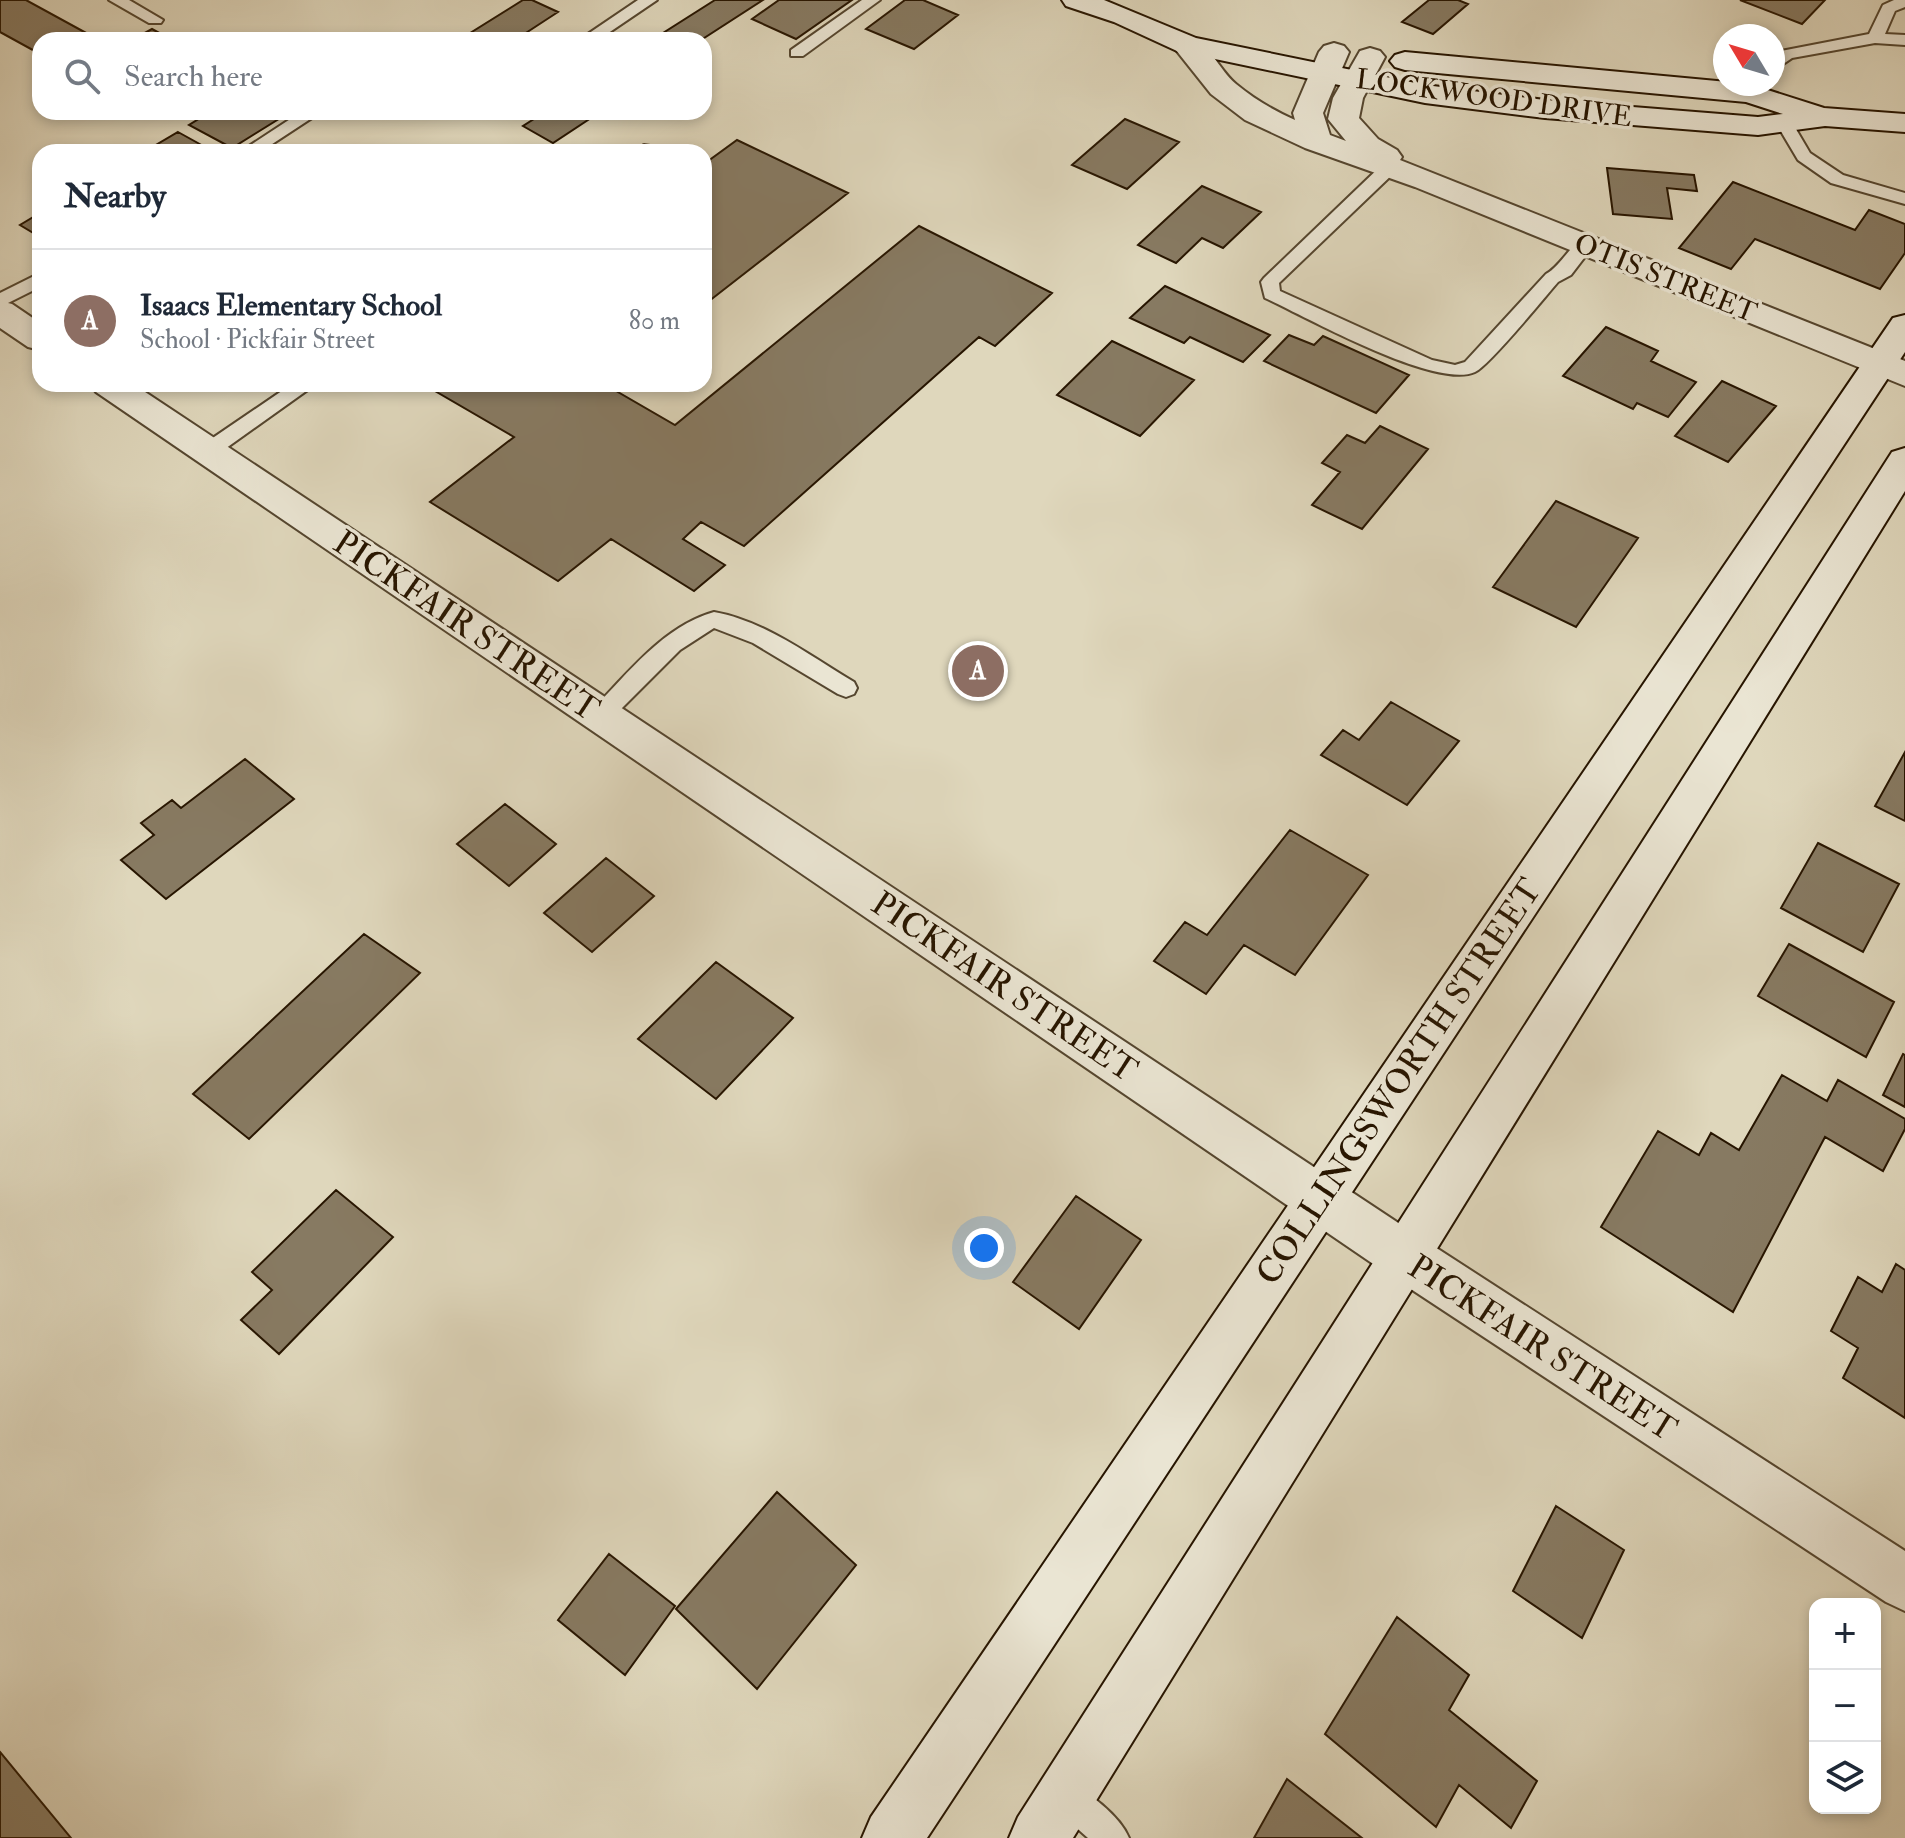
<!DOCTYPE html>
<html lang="en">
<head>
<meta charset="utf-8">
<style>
  body { margin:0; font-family:"IM FELL Double Pica",serif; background:#f6f6f7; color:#1f2937 }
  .controls { position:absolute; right:24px; bottom:24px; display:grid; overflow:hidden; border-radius:16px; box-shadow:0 4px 12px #0003 }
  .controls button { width:72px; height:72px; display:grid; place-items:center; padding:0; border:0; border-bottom:2px solid #e0e1e3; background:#fff; color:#1f2937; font:40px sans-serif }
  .compass { position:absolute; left:1713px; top:24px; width:72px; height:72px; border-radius:50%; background:#fff; box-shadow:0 4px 12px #0003; rotate:308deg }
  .you { position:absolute; left:984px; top:1248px; width:28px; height:28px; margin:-20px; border:6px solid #fff; border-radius:50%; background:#1a73e8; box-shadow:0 0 0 12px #1a73e833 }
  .badge { display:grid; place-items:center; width:52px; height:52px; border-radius:50%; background:#8f2418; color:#fff; font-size:26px; font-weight:700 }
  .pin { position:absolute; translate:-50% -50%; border:4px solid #fff; box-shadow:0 2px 8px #0006 }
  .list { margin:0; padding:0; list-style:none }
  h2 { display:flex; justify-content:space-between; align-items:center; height:104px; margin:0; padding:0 32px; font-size:34px }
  h2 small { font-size:26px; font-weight:400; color:#747a83 }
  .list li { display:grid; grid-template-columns:52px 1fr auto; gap:24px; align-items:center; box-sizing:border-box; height:144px; padding:0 32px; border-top:2px solid #e0e1e3 }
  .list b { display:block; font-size:30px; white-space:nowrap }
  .list p { margin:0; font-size:26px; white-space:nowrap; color:#747a83 }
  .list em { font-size:26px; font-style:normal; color:#747a83 }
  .icon { flex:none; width:44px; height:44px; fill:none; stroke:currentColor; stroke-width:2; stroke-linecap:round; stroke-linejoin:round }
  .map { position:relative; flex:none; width:1905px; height:1838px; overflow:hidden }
  .search { position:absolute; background:#fff; box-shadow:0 4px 12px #0003; left:32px; top:32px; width:680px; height:88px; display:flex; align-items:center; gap:20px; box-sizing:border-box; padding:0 28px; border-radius:24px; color:#747a83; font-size:30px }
  .panel { position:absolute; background:#fff; box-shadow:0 4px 12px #0003; left:32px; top:144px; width:680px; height:248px; border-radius:24px }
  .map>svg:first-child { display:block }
  .building { fill:#877a62; stroke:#271500; stroke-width:2 }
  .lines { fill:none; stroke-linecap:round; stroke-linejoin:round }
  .lane-casing { stroke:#55462f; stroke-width:4 }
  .street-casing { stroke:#55462f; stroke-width:4 }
  .secondary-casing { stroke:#271500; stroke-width:4 }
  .lane { fill:#eae5d3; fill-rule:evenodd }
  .street { fill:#eae5d3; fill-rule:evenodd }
  .secondary { fill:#eae5d3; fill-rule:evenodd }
  .labels { text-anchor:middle; stroke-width:7; stroke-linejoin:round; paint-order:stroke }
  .far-street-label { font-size:28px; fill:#271500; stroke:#eae5d3 }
  .street-label { font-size:34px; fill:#271500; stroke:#eae5d3 }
</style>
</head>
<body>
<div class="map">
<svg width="1905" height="1838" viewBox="0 0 1905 1838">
  <rect width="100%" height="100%" fill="#dfd7bc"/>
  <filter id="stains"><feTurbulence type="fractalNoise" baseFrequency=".0025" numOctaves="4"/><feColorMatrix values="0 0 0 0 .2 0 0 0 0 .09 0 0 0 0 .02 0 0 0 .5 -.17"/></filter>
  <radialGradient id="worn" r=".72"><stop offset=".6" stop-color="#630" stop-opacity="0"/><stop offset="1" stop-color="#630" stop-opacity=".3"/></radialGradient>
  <!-- building -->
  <path class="building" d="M0 0H26L99 40H40V54L0 32Z
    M523 0H532L558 12 515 40H459Z
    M715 0H763L701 40H652Z
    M779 0H852L796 39 752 19Z
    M905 0H923L958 15 914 49 866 29Z
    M1429 0H1458L1468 4 1433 34 1402 22Z
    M1740 0H1825L1802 24Z
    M152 29 172 40H132Z
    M210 112H290L232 148 189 125Z
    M545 112H600L553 143 523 126Z
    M1125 119 1179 142 1127 189 1072 165Z
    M178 132 214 152H144Z
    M737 140 848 193 704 305V164Z
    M1607 168 1694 175 1697 191 1667 188 1672 219 1613 214Z
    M1733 182 1855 230 1869 210 1905 224V253L1880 289 1755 239 1731 269 1679 248Z
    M1202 186 1261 212 1223 248 1202 238 1176 263 1138 245Z
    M40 213V237L20 225Z
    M919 226 1052 293 995 346 979 337 744 546 701 522 683 539 725 565 694 591 611 539 558 581 430 502 514 437 423 384H604L675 425Z
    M1165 286 1270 335 1243 362 1190 337 1184 343 1130 318Z
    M1606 327 1658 351 1651 361 1696 382 1668 417 1637 403 1633 409 1563 376Z
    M1289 335 1314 345 1323 336 1409 375 1376 413 1264 361Z
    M1112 341 1194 380 1140 436 1057 395Z
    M1722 381 1776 406 1728 462 1675 436Z
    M1380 426 1428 449 1362 529 1312 505 1340 472 1322 463 1347 435 1365 443Z
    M1556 501 1638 538 1576 627 1493 587Z
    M1391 702 1459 741 1407 805 1321 755 1343 730 1359 740Z
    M1905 752V821L1875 806Z
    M245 759 294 799 166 899 121 860 154 835 141 823 172 800 181 808Z
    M505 804 556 844 509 886 457 844Z
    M1290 830 1368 875 1295 975 1244 945 1206 994 1154 961 1185 922 1207 935Z
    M1818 843 1899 884 1863 952 1781 908Z
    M606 858 654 896 592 952 544 913Z
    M364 934 420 973 249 1139 193 1094Z
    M1789 944 1894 1002 1866 1057 1758 996Z
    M716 962 793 1018 716 1099 638 1039Z
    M1903 1054 1905 1055V1107L1883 1095Z
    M1782 1075 1827 1101 1838 1080 1905 1119V1129L1883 1171 1825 1137 1733 1312 1601 1227 1658 1131 1699 1155 1711 1133 1739 1150Z
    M336 1190 393 1237 279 1354 241 1320 272 1290 252 1272Z
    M1076 1196 1141 1240 1079 1329 1013 1282Z
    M1896 1264 1905 1270V1418L1843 1378 1858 1348 1831 1331 1858 1277 1882 1292Z
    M777 1492 856 1565 757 1689 676 1609Z
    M1556 1506 1624 1550 1582 1638 1513 1591Z
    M609 1554 675 1606 625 1675 558 1620Z
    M1397 1617 1469 1675 1449 1710 1537 1781 1511 1828 1459 1785 1436 1827 1325 1734Z
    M0 1752 71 1838H0Z
    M1287 1779 1362 1838H1254Z"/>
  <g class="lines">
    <!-- lane casing -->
    <g class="lane-casing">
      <path id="lane" d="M109 0H129L163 20 161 23H149Z
        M638 0H657L598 40H579Z
        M862 0H880L803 56H791V50Z
        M1894 0H1905V7L1895 11 1885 34 1905 35V45L1875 43 1792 58 1773 71V58L1781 51 1869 34 1883 5Z
        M301 112H321L260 152H240Z
        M1784 118 1790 119 1810 153 1843 175 1905 193V204L1831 183 1798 160 1776 123Z
        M644 145 650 146 651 152H634Z
        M1390 162 1396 163 1399 167 1396 171 1279 283 1280 291 1432 360 1455 365 1465 362 1546 274C1561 266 1570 244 1585 239L1594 245 1571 275 1558 282C1544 298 1489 366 1475 372 1436 390 1306 317 1265 298L1261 282 1264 278 1384 163Z
        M40 273V287L0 307V293Z
        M292 384H316L215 456H201L198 451 201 446Z
        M714 612C765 621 810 656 854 682L857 688 854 694 846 697 838 694 753 643 714 628 680 650 609 721 601 724 593 721 590 715 593 709C628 673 664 626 714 612Z
        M1065 1781C1087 1790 1120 1816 1129 1838H1088L1054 1808 1049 1797 1054 1786Z"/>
    </g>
    <!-- street casing -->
    <g class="street-casing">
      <path id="street" d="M1187 36C1209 42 1219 70 1236 84 1254 99 1273 110 1295 120L1293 113 1319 52 1324 46 1334 43 1344 46 1349 52 1323 113 1330 135 1346 141 1328 119 1333 98 1360 51 1370 48 1380 51 1385 57 1363 98 1359 118 1378 139 1397 150 1402 157 1400 160 1905 361V386L1415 187 1305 148 1245 120 1211 94 1172 45 1177 39Z
        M0 301 12 304 40 323V350L28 347 0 328Z
        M90 384H133L1421 1238 1905 1551V1611L1886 1602 1385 1272 96 392Z"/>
    </g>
    <!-- secondary casing -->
    <g class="secondary-casing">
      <path id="secondary" d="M1062 0H1104L1196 38 1425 85 1545 100 1758 117 1783 114 1746 102 1405 70 1395 67 1390 61 1395 55 1405 52 1749 84 1824 108 1905 114V132L1825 126 1758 135 1545 118 1425 103 1177 51 1114 22 1066 6Z
        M1905 315V352L927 1838H862L871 1817 1893 318Z
        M1905 448V491L1073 1838H1009L1018 1817 1892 452Z"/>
    </g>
    <!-- lane -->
    <use href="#lane" class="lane"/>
    <!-- street -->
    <use href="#street" class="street"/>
    <!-- secondary -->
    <use href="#secondary" class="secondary"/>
  </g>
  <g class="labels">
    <!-- far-street labels -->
    <g class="far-street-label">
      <text transform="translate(1494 97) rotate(8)" y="10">LOCKWOOD DRIVE</text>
      <text transform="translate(1666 277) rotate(22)" y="10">OTIS STREET</text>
    </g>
    <!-- street labels -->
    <g class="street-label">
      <text transform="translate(467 625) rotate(34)" y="12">PICKFAIR STREET</text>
      <text transform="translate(1005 986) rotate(34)" y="12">PICKFAIR STREET</text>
      <text transform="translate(1398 1081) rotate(-56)" y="12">COLLINGSWORTH STREET</text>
      <text transform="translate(1543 1347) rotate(33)" y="12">PICKFAIR STREET</text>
    </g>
  </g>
  <rect width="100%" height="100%" filter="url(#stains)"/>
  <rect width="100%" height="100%" fill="url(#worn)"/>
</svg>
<div class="controls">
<button>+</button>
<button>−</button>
<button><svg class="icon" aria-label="layers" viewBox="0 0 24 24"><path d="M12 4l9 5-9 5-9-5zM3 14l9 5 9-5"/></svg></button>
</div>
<svg class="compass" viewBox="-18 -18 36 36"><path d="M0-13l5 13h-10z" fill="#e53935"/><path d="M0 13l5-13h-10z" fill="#747a83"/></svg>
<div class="you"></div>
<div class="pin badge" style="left:978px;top:671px;background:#8d6e63">A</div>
<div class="search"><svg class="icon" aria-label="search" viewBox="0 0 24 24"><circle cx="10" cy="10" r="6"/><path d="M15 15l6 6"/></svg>Search here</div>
<section class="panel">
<h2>Nearby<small></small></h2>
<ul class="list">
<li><span class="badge" style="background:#8d6e63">A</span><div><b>Isaacs Elementary School</b><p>School · Pickfair Street</p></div><em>80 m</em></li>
</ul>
</section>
</div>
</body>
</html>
